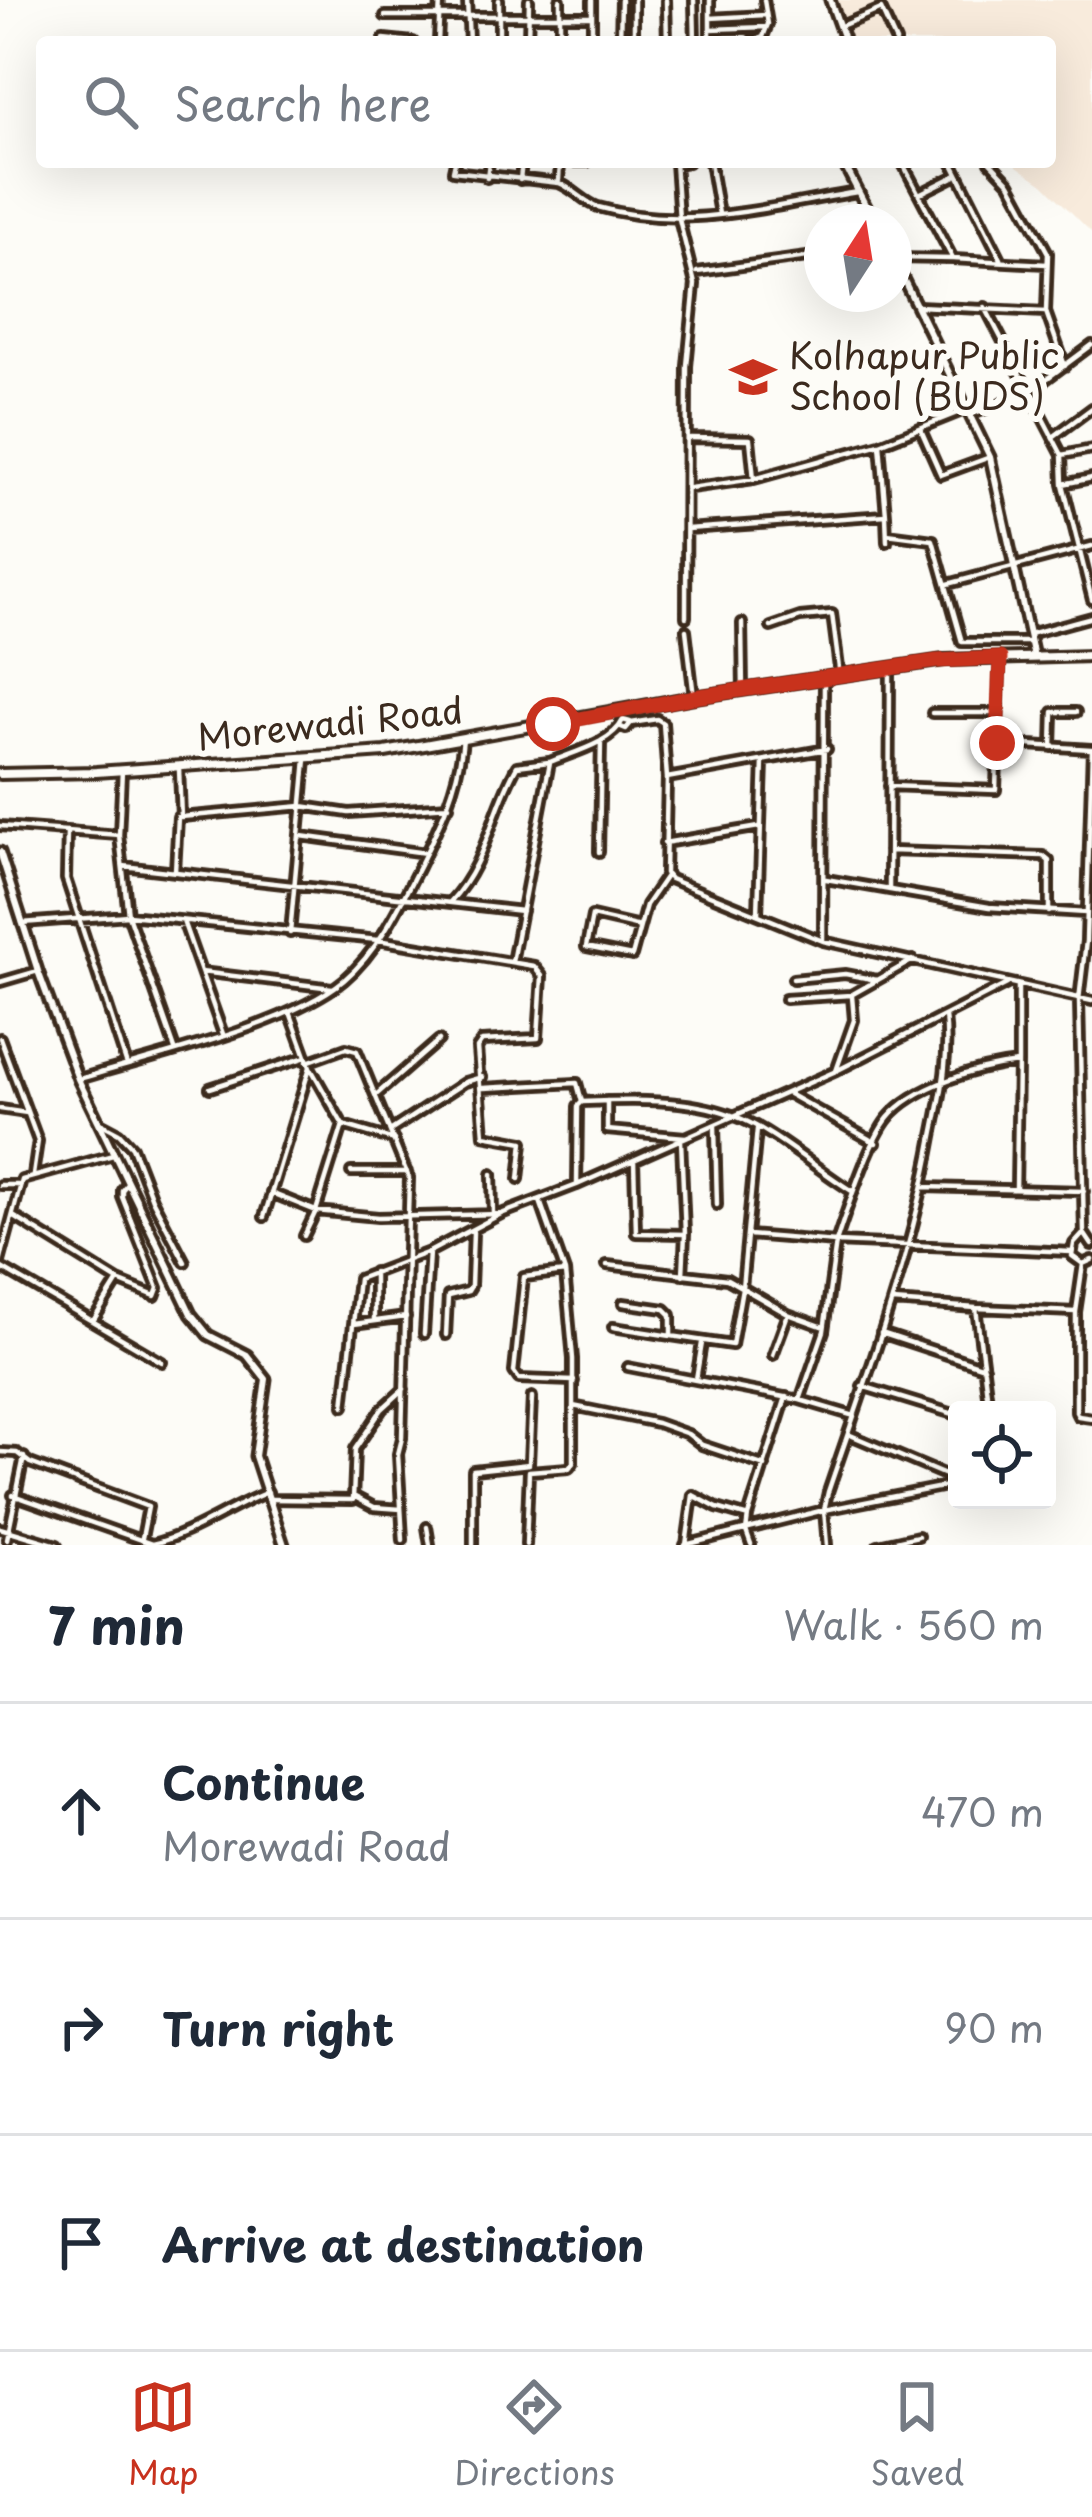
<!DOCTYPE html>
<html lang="en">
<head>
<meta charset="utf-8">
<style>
  body { margin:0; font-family:"Playpen Sans",sans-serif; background:#f2f2f3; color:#1f2937 }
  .controls { position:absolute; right:36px; bottom:36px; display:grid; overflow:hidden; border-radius:12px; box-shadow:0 12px 48px #0002 }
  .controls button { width:108px; height:108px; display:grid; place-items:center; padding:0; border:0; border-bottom:3px solid #e0e1e3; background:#fff; color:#1f2937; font:60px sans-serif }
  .compass { position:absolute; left:804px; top:204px; width:108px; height:108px; border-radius:50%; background:#fff; box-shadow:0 12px 48px #0002; rotate:12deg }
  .stop { position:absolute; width:36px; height:36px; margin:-27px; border:9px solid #c8321e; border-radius:50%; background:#fff }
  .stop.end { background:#c8321e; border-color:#fff; box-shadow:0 3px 12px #0008 }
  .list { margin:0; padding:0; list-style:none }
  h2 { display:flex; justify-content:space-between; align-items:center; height:156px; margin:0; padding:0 48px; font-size:51px }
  h2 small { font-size:39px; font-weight:400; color:#747a83 }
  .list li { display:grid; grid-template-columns:78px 1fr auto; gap:36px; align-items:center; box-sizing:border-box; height:216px; padding:0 48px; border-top:3px solid #e0e1e3 }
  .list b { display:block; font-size:45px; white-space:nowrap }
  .list p { margin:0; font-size:39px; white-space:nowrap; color:#747a83 }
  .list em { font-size:39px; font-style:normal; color:#747a83 }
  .icon { flex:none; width:66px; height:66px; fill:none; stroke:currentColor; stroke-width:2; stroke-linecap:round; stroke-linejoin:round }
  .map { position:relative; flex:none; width:1092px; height:1545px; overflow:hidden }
  .search { position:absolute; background:#fff; box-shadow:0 12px 48px #0002; left:36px; right:36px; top:36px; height:132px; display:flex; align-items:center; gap:30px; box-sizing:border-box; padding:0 42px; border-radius:12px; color:#747a83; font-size:45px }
  .sheet { height:804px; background:#fff }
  nav { display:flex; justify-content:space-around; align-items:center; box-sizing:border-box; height:168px; border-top:3px solid #e0e1e3; background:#fff; font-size:33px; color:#747a83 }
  nav a { display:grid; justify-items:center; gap:6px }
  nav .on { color:#c8321e }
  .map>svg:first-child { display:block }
  .built { fill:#f8ebdc }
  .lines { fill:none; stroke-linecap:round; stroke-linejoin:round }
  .minor-casing { stroke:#3b2a1e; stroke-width:14 }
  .tertiary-casing { stroke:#3b2a1e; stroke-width:15 }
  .secondary-casing { stroke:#3b2a1e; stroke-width:16 }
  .minor { stroke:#fdfcf7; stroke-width:4.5 }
  .tertiary { stroke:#fdfcf7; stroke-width:6 }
  .secondary { stroke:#fdfcf7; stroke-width:8 }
  .route { stroke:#c8321e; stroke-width:15 }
  .labels { text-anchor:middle; stroke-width:12; stroke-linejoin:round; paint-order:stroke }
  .poi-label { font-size:36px; fill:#3b2a1e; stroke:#fdfcf7; text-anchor:start }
  .street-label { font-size:36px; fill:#3b2a1e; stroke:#fdfcf7 }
</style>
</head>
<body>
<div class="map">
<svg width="1092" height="1545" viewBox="0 0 1092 1545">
  <rect width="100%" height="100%" fill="#fdfcf7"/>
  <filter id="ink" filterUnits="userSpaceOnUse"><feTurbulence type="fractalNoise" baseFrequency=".00833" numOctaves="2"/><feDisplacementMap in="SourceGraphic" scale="24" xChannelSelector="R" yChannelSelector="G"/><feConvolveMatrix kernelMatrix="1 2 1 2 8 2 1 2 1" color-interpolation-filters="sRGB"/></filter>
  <g filter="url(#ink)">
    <!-- built -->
    <path class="built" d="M830 0H1092V233L1043 184 1011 162H1050V42H846Z"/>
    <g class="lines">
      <!-- minor casing -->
      <g class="minor-casing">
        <path id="minor" d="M467 0 469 42
          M499 0V42
          M560 0V42
          M592 0V42
          M634 0V42
          M666 0 667 42
          M694 0 695 42
          M710 0V42
          M385 16H591
          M710 18 766 15
          M841 26 881 9 896 42
          M710 29 767 27
          M384 39 413 42
          M438 42 440 0
          M528 42 529 0
          M620 42 621 0
          M750 42 763 37 768 24 764 0
          M455 162 453 171 559 183C574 189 584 202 598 207 684 232 772 206 857 192
          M574 162H587
          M675 162 679 219 695 284 687 366 686 617
          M710 162 719 214
          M902 162 953 259 1047 264
          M952 162 1001 259
          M990 162 1010 183 1048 253 1046 312 1065 366
          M676 164 688 162
          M487 178 489 162
          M520 180 522 162
          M559 180 560 162
          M919 194 957 175
          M894 258 953 259
          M697 272 822 255
          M917 306 1046 312
          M985 307 1062 455 1092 449
          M970 415 1029 392 1092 345
          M921 430 941 475 990 457
          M1053 437 1092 408
          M690 438 750 439 754 479
          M1062 455 1063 484 1092 600
          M1063 484 1092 478
          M690 488 754 479 880 444
          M886 515 887 542
          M687 529 886 515 880 444 967 409
          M887 534 933 540 962 642H1030
          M948 584 1092 546
          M742 623 743 690
          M771 627 800 617 832 614 840 676
          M686 630 694 697
          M1029 634 1092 617
          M932 713H998
          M621 727 626 729 631 723 657 719 663 723 667 778 665 873 670 879 823 941 1092 1001
          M997 743 1091 749
          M1052 747 1053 712H1076
          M1092 749 1086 941 1079 1000 1084 1233 1092 1245
          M179 769 181 817 302 806 349 813 449 806
          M122 770 119 835 128 915 175 1049
          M667 778 827 749
          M889 786 996 790 1000 658
          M0 826 119 835
          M67 831 66 879 126 1062
          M301 836 426 853
          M664 843 759 827
          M889 851 1043 856 1049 861V912
          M599 852 601 741
          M123 866 522 911
          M175 871 178 817
          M826 879 989 907 1086 913
          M889 890 890 669
          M450 902C487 863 491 811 517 766L549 762
          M758 914 763 761
          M183 921 223 1034
          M22 923 128 915 378 940 534 966 542 976 538 1038 482 1041 477 1048 484 1135 523 1142 519 1179
          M640 927 592 916 586 947 632 956 646 905 666 876
          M290 933 306 759
          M823 941 824 680
          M512 962 550 762C574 752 612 743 623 720L630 722
          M201 972 332 988
          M793 979 845 974 877 980
          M0 982 38 971
          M1018 986V1063C979 1067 914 1086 888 1118 869 1141 846 1212 836 1242L1072 1252
          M785 999 851 995 913 960
          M290 1012 310 1067 343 1125 316 1211 304 1236
          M0 1038 38 1141 33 1175
          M307 1062 346 1048 357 1051 409 1178 402 1438 398 1454 403 1540
          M836 1071 854 1020 852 996
          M79 1079C151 1057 289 1026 344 980 378 951 399 907 419 867 440 824 459 786 463 738
          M210 1088 306 1057
          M483 1088 577 1083 582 1102
          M787 1093 876 1143
          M376 1095 439 1040
          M607 1101V1130L685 1137
          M0 1109 27 1113
          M102 1124 119 1133 132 1147 152 1199 185 1262
          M343 1125 394 1140
          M715 1126 717 1205
          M390 1131 465 1082 482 1077
          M634 1160 636 1233 685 1234 681 1140
          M351 1172H407
          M492 1174 493 1214
          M0 1185H18
          M577 1185 836 1071 1007 984
          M924 1187 1084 1191
          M1016 1189 1018 1063
          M271 1193 316 1211 378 1217 501 1214 577 1185 578 1106 582 1102C629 1100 688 1098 732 1115 772 1129 816 1169 852 1191
          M13 1216 118 1281 155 1296 158 1288 122 1197V1190L128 1183
          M264 1217 310 1067
          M1084 1233 1074 1244 1072 1256 1083 1264 1092 1260
          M748 1235 836 1242 824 1331 800 1400
          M0 1262 22 1180 113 1155
          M1083 1264 1076 1312V1412L1078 1416 1092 1418
          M607 1265 727 1279 788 1314
          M0 1267 162 1362
          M374 1272V1321
          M565 1272 524 1277 514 1372 519 1379 574 1381
          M683 1275 685 1234
          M893 1302 976 1308
          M623 1303 665 1309 671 1315V1336L732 1345 742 1288 757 1129
          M93 1321 118 1281
          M354 1324 406 1317
          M613 1327 671 1336
          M881 1333 984 1367
          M424 1334 429 1252
          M446 1335 448 1296 468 1291 471 1286 473 1232
          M773 1355 788 1314 824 1327
          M628 1367 800 1400 851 1415
          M696 1379 702 1343
          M862 1386 957 1415
          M344 1406 358 1279 429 1252 501 1214
          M573 1406 657 1423 688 1434 702 1445 765 1466
          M989 1410 976 1308 1076 1312
          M848 1434 957 1480
          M0 1452 17 1453 30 1463 148 1507 142 1538
          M529 1463 532 1397
          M13 1495 152 1544C193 1534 229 1507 268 1492
          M355 1497 374 1507 401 1509
          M270 1499 353 1500 355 1449 382 1409 404 1389
          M427 1527 430 1545
          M0 1528 57 1545
          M7 1539 24 1457
          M473 1545V1470L529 1464
          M526 1545 529 1471 569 1468 573 1463V1359L565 1272 540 1201
          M685 1545 824 1510 957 1484
          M686 1545 693 1495 717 1508 745 1516
          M751 1545 746 1531 748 1516 786 1397
          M827 1545 824 1510 828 1492C868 1374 911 1258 933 1136 941 1096 950 1057 945 1016
          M878 1545 918 1536"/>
      </g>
      <!-- tertiary casing -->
      <g class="tertiary-casing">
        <path id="tertiary" d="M830 0 845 42
          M843 162 874 222
          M894 260 990 457 1034 657
          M0 852 38 971 78 1079 191 1314 208 1335 247 1355 266 1379 255 1456 284 1545"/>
      </g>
      <!-- secondary casing -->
      <g class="secondary-casing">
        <path id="secondary" d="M0 774 96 772 385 752 694 697 944 660 1092 656"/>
      </g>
      <!-- minor -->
      <use href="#minor" class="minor"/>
      <!-- tertiary -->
      <use href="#tertiary" class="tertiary"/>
      <!-- secondary -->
      <use href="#secondary" class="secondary"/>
    </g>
  </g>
  <g class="lines" filter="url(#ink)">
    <!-- route -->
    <path class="route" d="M553 724 694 697 937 661 1000 658 997 743"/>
  </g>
  <!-- icons -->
  <defs>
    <g id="university-bare" transform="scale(3.6)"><path d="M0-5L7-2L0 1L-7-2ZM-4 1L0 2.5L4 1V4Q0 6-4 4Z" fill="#c8321e" stroke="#fdfcf7" stroke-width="2.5" paint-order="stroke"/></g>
  </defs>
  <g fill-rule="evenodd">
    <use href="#university-bare" x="753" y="377"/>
  </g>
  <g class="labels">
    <!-- poi labels -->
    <g class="poi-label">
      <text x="789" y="369">Kolhapur Public<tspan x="789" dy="41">School (BUDS)</tspan></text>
    </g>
    <!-- street labels -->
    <g class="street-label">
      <text transform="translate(330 724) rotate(-6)" y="13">Morewadi Road</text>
    </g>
  </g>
</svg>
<div class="controls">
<button><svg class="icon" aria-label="locate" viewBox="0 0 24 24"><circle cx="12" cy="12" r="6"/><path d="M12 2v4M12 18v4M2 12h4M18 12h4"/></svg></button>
</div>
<svg class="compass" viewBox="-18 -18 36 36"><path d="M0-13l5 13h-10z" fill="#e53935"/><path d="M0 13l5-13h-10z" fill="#747a83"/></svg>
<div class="stop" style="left:553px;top:724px"></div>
<div class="stop end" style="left:997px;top:743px"></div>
<div class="search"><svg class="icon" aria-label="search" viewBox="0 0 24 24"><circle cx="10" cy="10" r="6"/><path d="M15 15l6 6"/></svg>Search here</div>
</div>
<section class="sheet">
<h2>7 min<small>Walk · 560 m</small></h2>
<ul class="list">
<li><svg class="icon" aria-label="ahead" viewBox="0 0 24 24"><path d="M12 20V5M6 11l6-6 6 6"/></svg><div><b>Continue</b><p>Morewadi Road</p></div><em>470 m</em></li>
<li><svg class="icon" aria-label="right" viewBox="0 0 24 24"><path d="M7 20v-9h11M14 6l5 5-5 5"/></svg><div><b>Turn right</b></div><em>90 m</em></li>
<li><svg class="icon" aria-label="arrive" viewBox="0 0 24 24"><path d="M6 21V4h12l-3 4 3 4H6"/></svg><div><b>Arrive at destination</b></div></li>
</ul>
</section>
<nav>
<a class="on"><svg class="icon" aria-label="map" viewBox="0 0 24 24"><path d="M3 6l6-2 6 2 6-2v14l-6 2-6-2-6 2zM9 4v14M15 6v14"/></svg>Map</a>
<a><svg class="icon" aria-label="directions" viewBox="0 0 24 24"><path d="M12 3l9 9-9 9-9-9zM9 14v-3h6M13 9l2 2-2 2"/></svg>Directions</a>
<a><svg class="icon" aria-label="saved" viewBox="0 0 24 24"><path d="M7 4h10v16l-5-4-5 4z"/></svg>Saved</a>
</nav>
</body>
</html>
